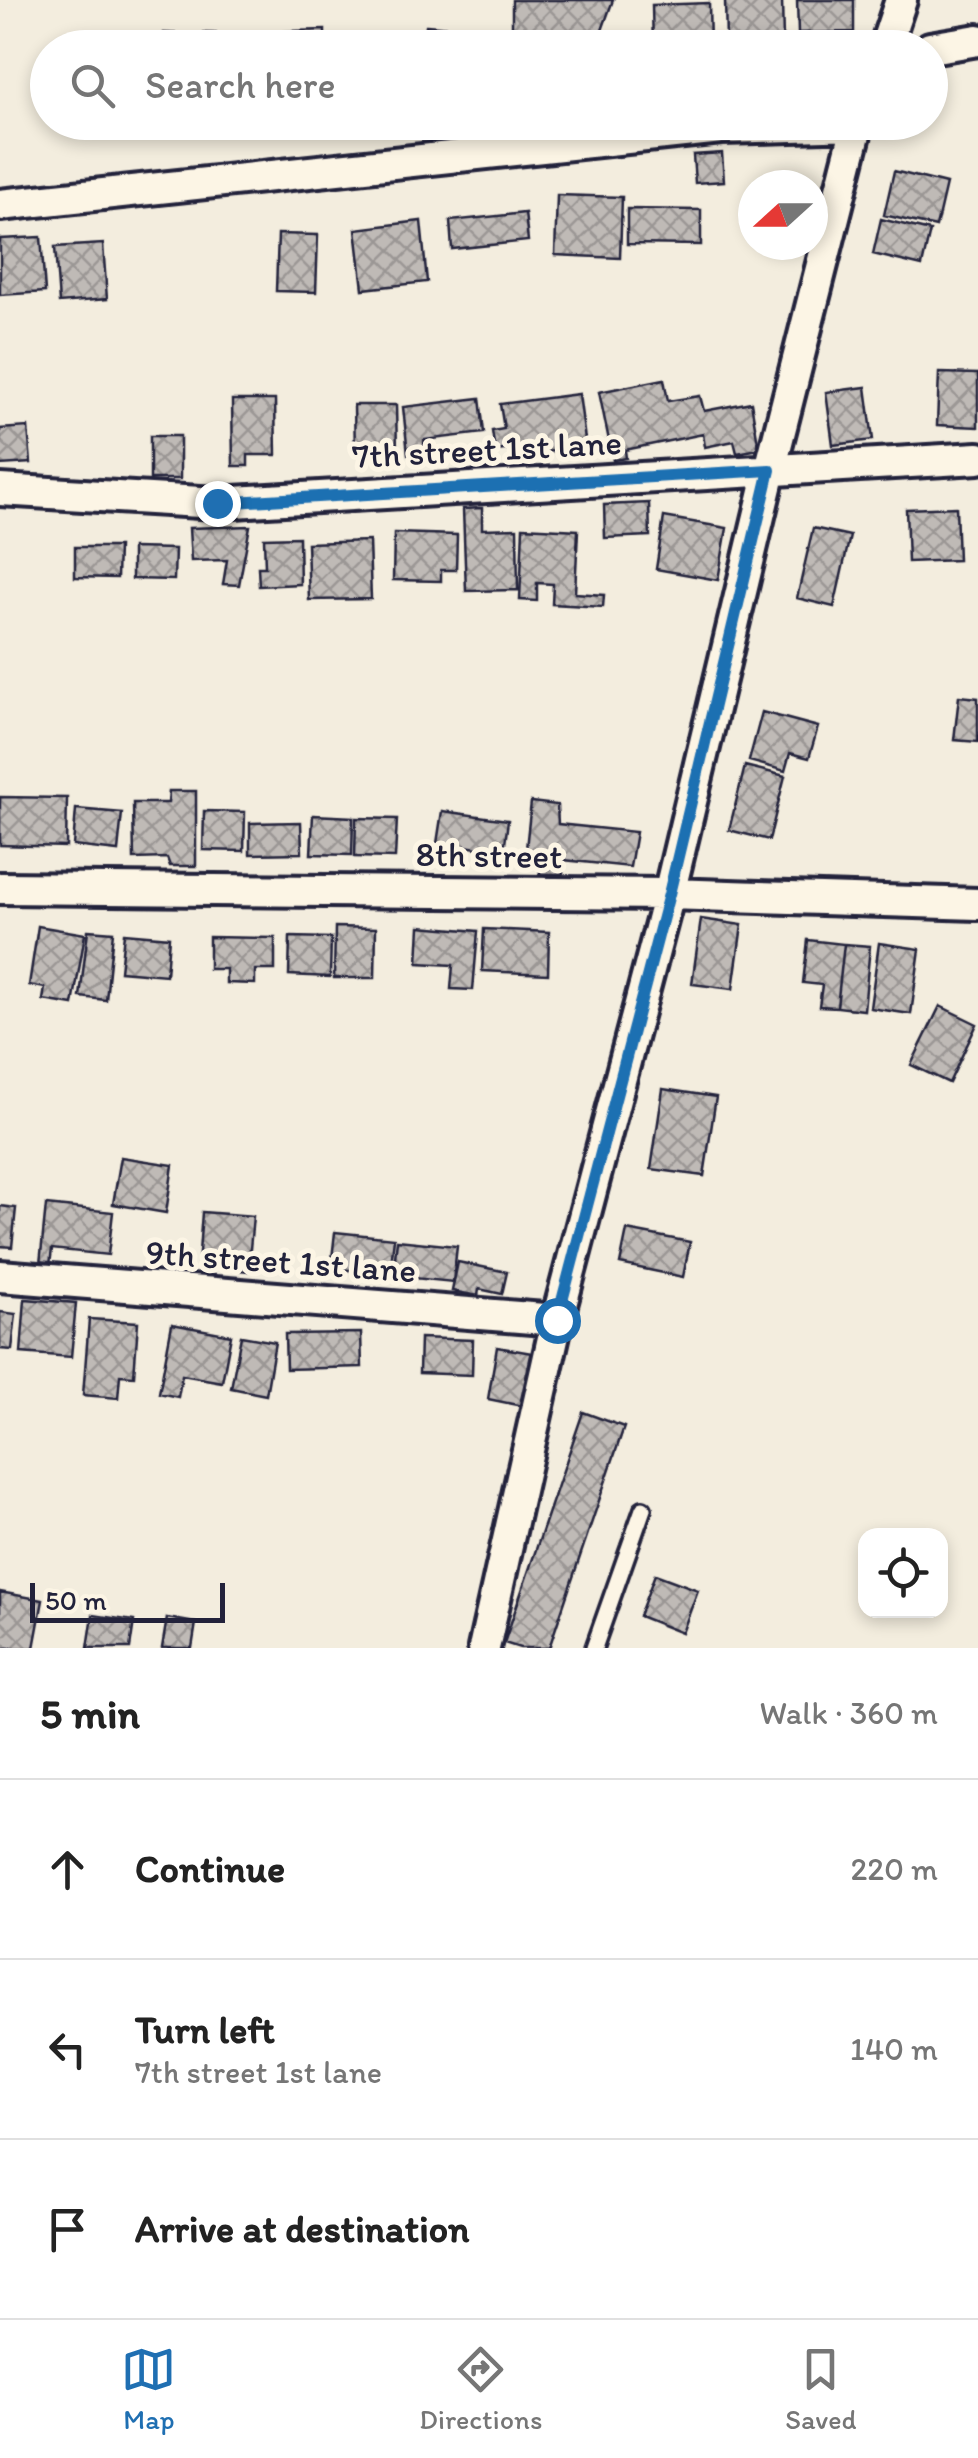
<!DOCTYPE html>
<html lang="en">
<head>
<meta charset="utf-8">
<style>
  body { margin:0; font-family:Itim,sans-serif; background:#f2f2f2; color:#222 }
  .controls { position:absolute; right:30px; bottom:30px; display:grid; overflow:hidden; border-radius:20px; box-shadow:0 5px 15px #0003 }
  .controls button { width:90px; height:90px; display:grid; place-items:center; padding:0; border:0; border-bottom:2px solid #e0e0e0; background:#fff; color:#222; font:50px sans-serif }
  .compass { position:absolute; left:738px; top:170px; width:90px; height:90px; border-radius:50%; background:#fff; box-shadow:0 5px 15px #0003; rotate:249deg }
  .scale { position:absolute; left:30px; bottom:25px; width:195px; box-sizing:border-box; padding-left:10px; border:5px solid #22223b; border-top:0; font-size:28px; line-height:35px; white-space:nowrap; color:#22223b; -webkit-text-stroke:8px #fcf5e5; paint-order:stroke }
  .stop { position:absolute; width:30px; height:30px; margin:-22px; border:8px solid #1f6fb2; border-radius:50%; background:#fff }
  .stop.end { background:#1f6fb2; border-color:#fff; box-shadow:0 2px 10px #0008 }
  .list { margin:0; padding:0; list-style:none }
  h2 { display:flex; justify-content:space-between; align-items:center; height:130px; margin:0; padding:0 40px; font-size:42px }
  h2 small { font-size:32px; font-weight:400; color:#767676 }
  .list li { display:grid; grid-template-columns:65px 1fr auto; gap:30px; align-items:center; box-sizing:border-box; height:180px; padding:0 40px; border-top:2px solid #e0e0e0 }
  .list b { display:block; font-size:38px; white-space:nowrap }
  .list p { margin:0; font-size:32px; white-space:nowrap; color:#767676 }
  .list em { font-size:32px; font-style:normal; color:#767676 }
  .icon { flex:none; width:55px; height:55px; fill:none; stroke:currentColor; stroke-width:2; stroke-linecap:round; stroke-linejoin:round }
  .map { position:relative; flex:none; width:978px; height:1648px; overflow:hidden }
  .search { position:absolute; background:#fff; box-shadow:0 5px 15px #0003; left:30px; right:30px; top:30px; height:110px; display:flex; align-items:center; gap:25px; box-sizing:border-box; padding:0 35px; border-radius:55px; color:#767676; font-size:38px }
  .sheet { height:670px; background:#fff }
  nav { display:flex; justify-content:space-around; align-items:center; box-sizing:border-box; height:140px; border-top:2px solid #e0e0e0; background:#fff; font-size:28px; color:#767676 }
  nav a { display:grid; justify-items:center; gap:5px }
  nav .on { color:#1f6fb2 }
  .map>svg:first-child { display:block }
  .building { fill:url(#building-cross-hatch); stroke:#22223b; stroke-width:2.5 }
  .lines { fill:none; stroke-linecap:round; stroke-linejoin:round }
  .lane-casing { stroke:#22223b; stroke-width:22 }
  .street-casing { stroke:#22223b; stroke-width:38 }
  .lane { stroke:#fcf5e5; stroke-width:15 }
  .street { stroke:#fcf5e5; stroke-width:30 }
  .route { stroke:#1f6fb2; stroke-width:12 }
  .labels { text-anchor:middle; stroke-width:10; stroke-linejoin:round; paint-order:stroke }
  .street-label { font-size:35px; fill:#22223b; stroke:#fcf5e5 }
</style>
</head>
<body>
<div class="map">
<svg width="978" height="1648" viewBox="0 0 978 1648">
  <defs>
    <pattern id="building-cross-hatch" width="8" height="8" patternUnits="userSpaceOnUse" patternTransform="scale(2.5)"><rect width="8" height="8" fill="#bfbab6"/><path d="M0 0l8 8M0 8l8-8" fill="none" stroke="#9b9795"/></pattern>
  </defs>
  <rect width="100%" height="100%" fill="#f3edde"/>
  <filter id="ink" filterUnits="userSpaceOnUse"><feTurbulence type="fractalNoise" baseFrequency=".01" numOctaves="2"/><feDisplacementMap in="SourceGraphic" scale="20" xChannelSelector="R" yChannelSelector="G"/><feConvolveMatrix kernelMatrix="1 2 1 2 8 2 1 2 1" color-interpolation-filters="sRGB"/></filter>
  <g filter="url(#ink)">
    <!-- building -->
    <path class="building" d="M512 0H613L596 47 512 46Z
      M725 0H782L783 41 726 42Z
      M797 0H854V32L798 33Z
      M709 3 710 46 653 47 652 5Z
      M426 25 450 27V38L502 36 501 48H423Z
      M325 30V48H257V32Z
      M164 33 195 34V48H163Z
      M204 33 253 34V48H204Z
      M360 36 361 46 407 39 408 48H330V39Z
      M722 153 724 181 695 183 693 155Z
      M894 171 946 184 936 227 884 215Z
      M557 195 622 197 620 258 555 255Z
      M627 209 701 210V245L627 244Z
      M525 213 528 241 452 249 450 221Z
      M881 219 930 231 922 266 873 254Z
      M421 221 427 282 363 289 356 229Z
      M278 234 318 235 316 292 276 291Z
      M41 237 45 292 0 295V239Z
      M103 244 107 299 59 303 55 247Z
      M939 373 978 374V427L937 425Z
      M664 379 668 401 700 396 704 411 751 402 759 449 737 453 734 441 705 447 703 434 625 450 626 458 613 460 599 392Z
      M866 387 873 440 833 445 826 392Z
      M579 394 586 447 545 452V445L495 451 492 431 504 429 500 404Z
      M480 398 484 433 424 440 425 453 408 454 403 407Z
      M232 400H275L276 455H248V466H233Z
      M354 405H396L397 452 355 453Z
      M28 427 31 463 0 465V429Z
      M150 436H180V479H150Z
      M649 503 650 536 605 538 604 505Z
      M956 507 958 560 908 562 906 509Z
      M482 508V529L517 528 518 590 466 591 463 509Z
      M664 517 727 528 718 580 656 569Z
      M250 526 239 585 223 584 227 560 191 561 189 528Z
      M523 527 578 530 575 593 604 595 603 607 552 604 553 584 537 583V601L520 600Z
      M813 528 850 536 834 607 797 598Z
      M394 533 457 535 456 570H441V581L393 580Z
      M299 537 300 584 259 586 258 567H265L264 538Z
      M369 541 371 599 309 600 307 543Z
      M75 547H118L117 578 75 577Z
      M132 548 175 549 174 580 132 579Z
      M959 696 978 698V742L954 740Z
      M762 712 818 727 809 758 790 753 785 771 749 761Z
      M745 766 785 776 769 840 729 830Z
      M169 791H196V866H170L167 858 134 859 133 803H168Z
      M0 797 67 798 66 847 0 845Z
      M531 802 557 805 558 824 636 832 630 867 563 860V874H540L539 858H525Z
      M76 809 122 813 118 851 73 846Z
      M204 811 245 812 244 851 203 850Z
      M442 811 508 820 504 852 464 846 463 854 436 850Z
      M313 815 353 817 352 855 311 854Z
      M356 818 397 819 395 858 355 857Z
      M301 822 302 853 250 854V823Z
      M701 919 742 925 733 989 692 984Z
      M38 926 85 934 73 1005 43 1000 45 988 29 985Z
      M420 926 478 931 473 990 451 989 453 965 418 963Z
      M335 927 376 928 375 978H334Z
      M484 929 549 932 548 974 482 971Z
      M88 930 113 932 106 1000 80 997Z
      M124 933 169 937 166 975 120 971Z
      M209 937 275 938V970H255V984L226 983V969H209Z
      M290 937 331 938 330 977 289 975Z
      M808 940 844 944 837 1007 819 1006 822 985 803 983Z
      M879 943 920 949 911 1014 870 1008Z
      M844 944 870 946 864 1010 837 1007Z
      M940 1006 977 1024 949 1083 911 1065Z
      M663 1089 716 1097 704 1176 651 1169Z
      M121 1157 173 1165 166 1213 113 1204Z
      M46 1205 113 1212 108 1255 52 1249 50 1265 40 1264Z
      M0 1206 16 1208 12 1247 0 1246Z
      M202 1212 253 1216 248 1271 198 1266Z
      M627 1230 690 1242 683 1277 620 1264Z
      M335 1232 394 1238 390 1275 331 1268Z
      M397 1240 457 1246 453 1282 393 1276Z
      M458 1262 507 1272 502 1294 479 1289 478 1296 452 1291Z
      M25 1299 76 1303 71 1357 21 1353Z
      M0 1312 16 1314 12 1350 0 1349Z
      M89 1319 138 1322 134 1376 120 1375 118 1398 83 1395Z
      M172 1324 231 1335 222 1382 182 1375 178 1397 159 1393Z
      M361 1333 362 1367 286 1369 285 1334Z
      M241 1336 275 1342 266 1395 231 1388Z
      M420 1338 473 1340 472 1375 419 1373Z
      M497 1347 532 1353 522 1406 488 1399Z
      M583 1412 624 1427 549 1648H520L504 1643Z
      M655 1574 698 1590 682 1633 639 1616Z
      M0 1592 43 1600 34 1648H0Z
      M93 1615 134 1621 130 1648H88Z
      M167 1618 196 1623 192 1648H162Z"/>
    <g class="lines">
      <!-- lane casing -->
      <g class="lane-casing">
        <path id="lane" d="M594 1648 643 1509"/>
      </g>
      <!-- street casing -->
      <g class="street-casing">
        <path id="street" d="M885 48 901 0
          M930 48 978 40
          M0 205 721 128 858 124
          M0 490 217 503 978 458
          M0 888 669 894 978 904
          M0 1276 557 1320
          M484 1648 557 1320 669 894 770 470 858 122"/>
      </g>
      <!-- lane -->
      <use href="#lane" class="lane"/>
      <!-- street -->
      <use href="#street" class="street"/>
    </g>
  </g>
  <g class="lines" filter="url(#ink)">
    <!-- route -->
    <path class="route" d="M217 503 770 470 669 894 557 1320"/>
  </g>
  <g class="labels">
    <!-- street labels -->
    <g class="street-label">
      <text transform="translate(487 449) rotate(-3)" y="12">7th street 1st lane</text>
      <text transform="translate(489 855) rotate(1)" y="12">8th street</text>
      <text transform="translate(281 1261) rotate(4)" y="12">9th street 1st lane</text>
    </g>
  </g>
</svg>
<div class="controls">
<button><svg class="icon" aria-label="locate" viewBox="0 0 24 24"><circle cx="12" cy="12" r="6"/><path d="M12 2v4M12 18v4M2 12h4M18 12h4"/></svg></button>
</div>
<svg class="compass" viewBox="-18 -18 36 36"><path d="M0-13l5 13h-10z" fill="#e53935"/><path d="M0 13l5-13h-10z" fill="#767676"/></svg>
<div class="scale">50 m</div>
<div class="stop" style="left:557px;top:1320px"></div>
<div class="stop end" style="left:217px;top:503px"></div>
<div class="search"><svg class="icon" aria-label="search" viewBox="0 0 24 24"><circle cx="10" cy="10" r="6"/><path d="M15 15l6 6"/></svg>Search here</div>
</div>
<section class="sheet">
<h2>5 min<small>Walk · 360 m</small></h2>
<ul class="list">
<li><svg class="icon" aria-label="ahead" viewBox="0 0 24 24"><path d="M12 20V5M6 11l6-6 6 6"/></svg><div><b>Continue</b></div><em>220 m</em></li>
<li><svg class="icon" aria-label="left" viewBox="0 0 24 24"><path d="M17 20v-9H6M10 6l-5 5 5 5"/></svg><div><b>Turn left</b><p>7th street 1st lane</p></div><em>140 m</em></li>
<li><svg class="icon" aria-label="arrive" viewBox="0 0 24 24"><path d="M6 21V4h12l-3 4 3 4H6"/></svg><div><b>Arrive at destination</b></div></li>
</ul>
</section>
<nav>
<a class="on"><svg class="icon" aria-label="map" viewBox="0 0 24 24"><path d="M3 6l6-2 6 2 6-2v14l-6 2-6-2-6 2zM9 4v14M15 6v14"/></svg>Map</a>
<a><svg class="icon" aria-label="directions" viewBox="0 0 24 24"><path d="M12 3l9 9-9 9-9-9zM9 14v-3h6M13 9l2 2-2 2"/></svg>Directions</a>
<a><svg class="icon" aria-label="saved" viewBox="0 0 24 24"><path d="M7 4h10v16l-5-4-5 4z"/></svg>Saved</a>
</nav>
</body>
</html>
